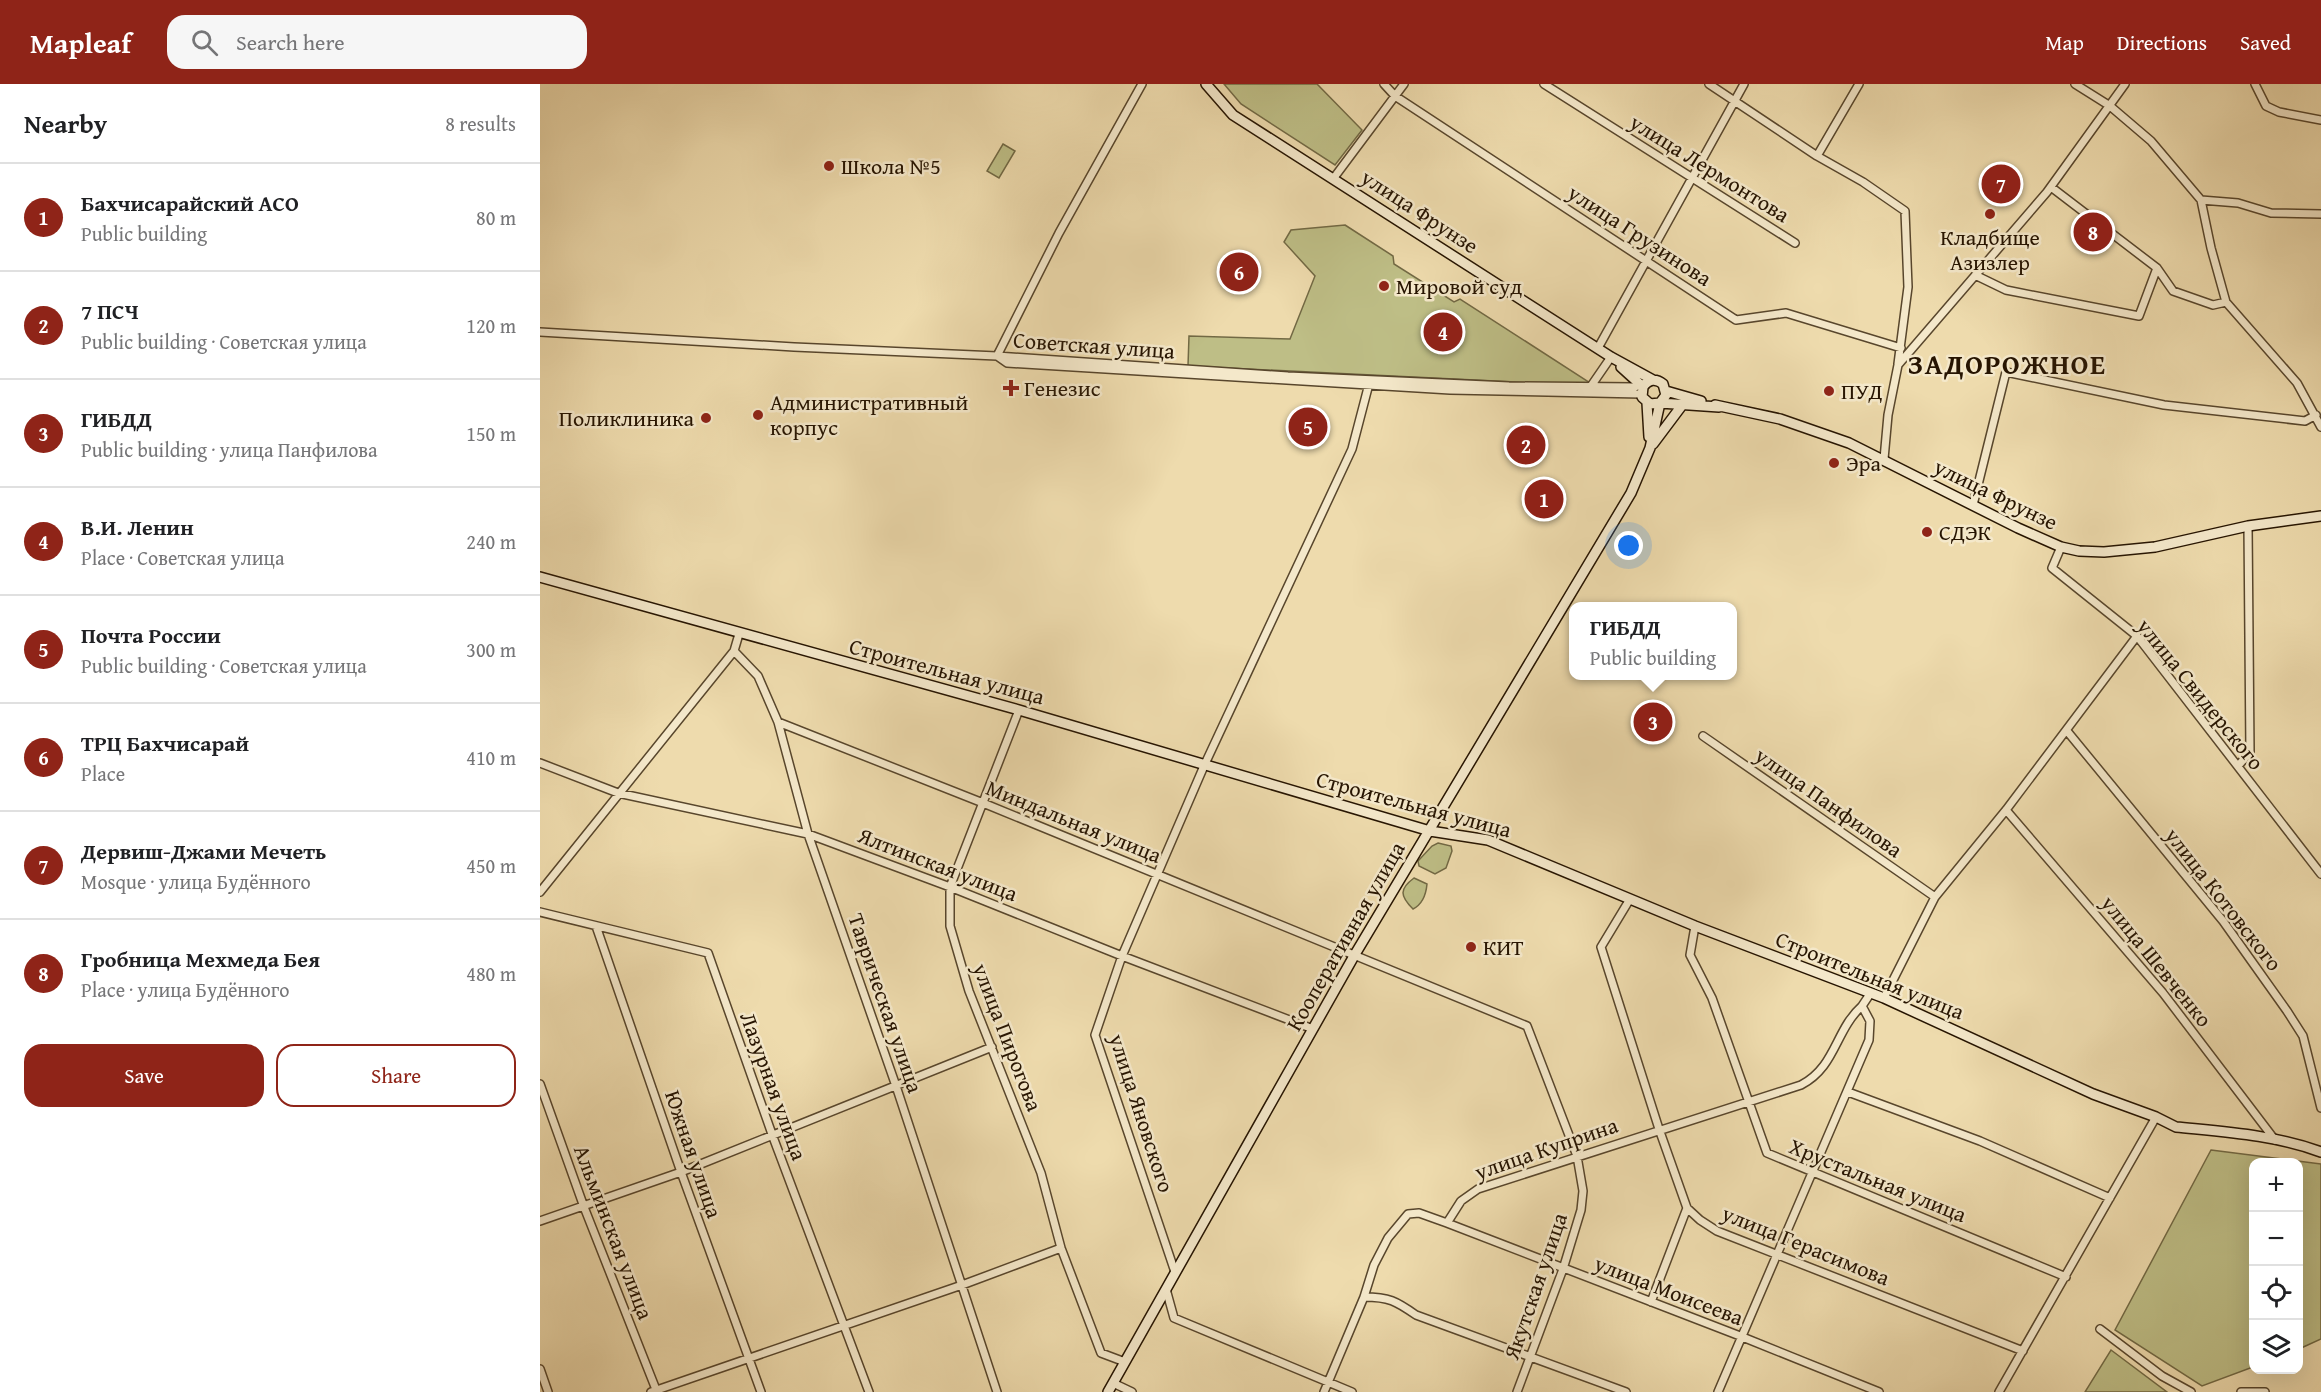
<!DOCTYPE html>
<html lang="en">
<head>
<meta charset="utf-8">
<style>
  body { margin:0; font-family:"Gentium Book Plus",serif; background:#f6f6f6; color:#202124 }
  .controls { position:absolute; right:18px; bottom:18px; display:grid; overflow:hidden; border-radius:12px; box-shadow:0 6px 24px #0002 }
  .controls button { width:54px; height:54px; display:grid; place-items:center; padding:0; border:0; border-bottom:2px solid #e0e0e0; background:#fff; color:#202124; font:30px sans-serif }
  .you { position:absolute; left:1089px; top:462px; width:21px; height:21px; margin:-15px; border:4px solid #fff; border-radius:50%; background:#1a73e8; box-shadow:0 0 0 9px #1a73e833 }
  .badge { display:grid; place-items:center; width:39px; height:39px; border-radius:50%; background:#8f2418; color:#fff; font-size:20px; font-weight:700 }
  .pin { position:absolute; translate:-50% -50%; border:3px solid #fff; box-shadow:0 2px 6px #0006 }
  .popup { position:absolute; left:1029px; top:518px; width:168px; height:78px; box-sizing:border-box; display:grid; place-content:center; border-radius:12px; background:#fff; filter:drop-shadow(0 2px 4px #0005); font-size:20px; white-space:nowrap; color:#757577 }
  .popup b { font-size:22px; color:#202124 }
  .popup::after { content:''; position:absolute; left:50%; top:100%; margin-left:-12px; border:12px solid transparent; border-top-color:#fff }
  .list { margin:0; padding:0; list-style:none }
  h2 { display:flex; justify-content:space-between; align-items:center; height:78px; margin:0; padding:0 24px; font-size:26px }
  h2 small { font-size:20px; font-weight:400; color:#757577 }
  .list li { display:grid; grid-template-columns:39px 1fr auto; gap:18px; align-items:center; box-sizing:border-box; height:108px; padding:0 24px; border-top:2px solid #e0e0e0 }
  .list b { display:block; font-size:22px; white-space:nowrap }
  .list p { margin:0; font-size:20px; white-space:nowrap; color:#757577 }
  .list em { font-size:20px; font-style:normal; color:#757577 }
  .actions { display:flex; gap:12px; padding:18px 24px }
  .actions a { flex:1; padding:14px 0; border:2px solid #8f2418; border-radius:18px; text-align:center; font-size:21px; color:#8f2418 }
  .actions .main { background:#8f2418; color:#fff }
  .icon { flex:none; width:33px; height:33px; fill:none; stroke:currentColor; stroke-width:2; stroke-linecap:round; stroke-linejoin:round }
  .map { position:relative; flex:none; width:1781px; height:1308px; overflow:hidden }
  header { display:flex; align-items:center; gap:36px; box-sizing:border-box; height:84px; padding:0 30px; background:#8f2418; color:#fff }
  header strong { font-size:28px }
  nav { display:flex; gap:33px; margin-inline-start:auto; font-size:21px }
  .search { width:420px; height:54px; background:#f6f6f6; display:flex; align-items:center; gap:15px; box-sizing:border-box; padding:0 21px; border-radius:18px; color:#757577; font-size:22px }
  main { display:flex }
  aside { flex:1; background:#fff }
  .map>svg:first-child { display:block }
  .green { fill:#bebe86; stroke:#726944; stroke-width:1.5 }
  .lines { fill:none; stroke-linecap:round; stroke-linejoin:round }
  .street-casing { stroke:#58462c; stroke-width:10 }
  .secondary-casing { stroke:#261401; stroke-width:12 }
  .street { stroke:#f4e8ca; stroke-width:7 }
  .secondary { stroke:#f4e8ca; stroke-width:9 }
  .poi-dot { fill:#8f2418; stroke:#f4e8ca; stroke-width:2 }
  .labels { text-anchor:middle; stroke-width:5; stroke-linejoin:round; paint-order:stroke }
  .poi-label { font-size:22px; fill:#261401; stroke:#f4e8ca; text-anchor:start }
  .street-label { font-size:22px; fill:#261401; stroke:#f4e8ca }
  .district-label { font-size:28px; font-weight:bold; letter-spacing:1.5px; fill:#261401; stroke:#f4e8ca }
</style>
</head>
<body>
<header>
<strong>Mapleaf</strong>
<div class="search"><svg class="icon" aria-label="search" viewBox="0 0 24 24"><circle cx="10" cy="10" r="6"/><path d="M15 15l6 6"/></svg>Search here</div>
<nav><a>Map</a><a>Directions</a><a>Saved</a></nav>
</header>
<main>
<aside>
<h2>Nearby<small>8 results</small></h2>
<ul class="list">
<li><span class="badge">1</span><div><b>Бахчисарайский АСО</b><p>Public building</p></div><em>80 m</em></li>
<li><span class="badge">2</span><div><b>7 ПСЧ</b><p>Public building · Советская улица</p></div><em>120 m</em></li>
<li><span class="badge">3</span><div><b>ГИБДД</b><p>Public building · улица Панфилова</p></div><em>150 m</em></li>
<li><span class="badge">4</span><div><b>В.И. Ленин</b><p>Place · Советская улица</p></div><em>240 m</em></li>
<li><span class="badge">5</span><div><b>Почта России</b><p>Public building · Советская улица</p></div><em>300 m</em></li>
<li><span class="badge">6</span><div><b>ТРЦ Бахчисарай</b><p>Place</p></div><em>410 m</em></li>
<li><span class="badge">7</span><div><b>Дервиш-Джами Мечеть</b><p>Mosque · улица Будённого</p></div><em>450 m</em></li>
<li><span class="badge">8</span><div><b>Гробница Мехмеда Бея</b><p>Place · улица Будённого</p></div><em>480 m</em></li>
</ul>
<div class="actions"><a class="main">Save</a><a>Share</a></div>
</aside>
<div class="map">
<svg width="1781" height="1308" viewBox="0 0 1781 1308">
  <rect width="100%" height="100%" fill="#eedbad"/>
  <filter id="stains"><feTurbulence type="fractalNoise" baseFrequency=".00333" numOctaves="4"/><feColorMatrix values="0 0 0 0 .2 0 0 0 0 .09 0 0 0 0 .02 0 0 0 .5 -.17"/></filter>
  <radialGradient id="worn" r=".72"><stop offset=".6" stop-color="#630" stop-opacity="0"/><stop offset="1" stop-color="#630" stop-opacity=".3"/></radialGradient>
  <!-- green -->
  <path class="green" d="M684 0H777L822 46 795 81 701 20Z
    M463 60 475 67 459 94 447 87Z
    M805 141 853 172 854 180 914 218 920 215 1055 302 648 282 649 252 750 255 775 192 744 158 751 146Z
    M898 759 911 762 912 767 906 784 895 790 879 782 878 777 892 762Z
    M874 794 887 800C886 811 883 820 873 825 860 812 859 805 874 794Z
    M1671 1066 1781 1080V1255L1759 1265 1758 1078H1714L1713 1283 1662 1302 1575 1246Z
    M1571 1266 1627 1308H1545Z"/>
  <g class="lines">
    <!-- street casing -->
    <g class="street-casing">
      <path id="street" d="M844 0 855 12 1196 236 1246 229 1361 264
        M1004 0 1255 159
        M1169 0 1277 72 1323 98 1365 127 1368 203 1358 280
        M1535 0 1570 22 1611 57 1661 116 1671 164 1686 218 1757 299 1781 343
        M1715 0 1726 22 1739 28 1781 36
        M1277 72 1319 0
        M793 95 864 0
        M1511 103 1617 184 1633 207 1673 221 1686 218
        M1661 116 1698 119 1731 129 1781 130
        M1437 192 1466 206 1599 232 1617 184
        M0 248 254 263 457 272 748 292 969 302 1095 303 1103 300
        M1058 264 1204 0
        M457 272 467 279 910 306 1101 310
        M457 272 519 149 602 0
        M1049 305 1071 273
        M1344 375 1348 331 1358 281 1507 108 1585 0
        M1433 421 1466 288 1624 321 1765 337 1776 331
        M1521 463 1512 484 1597 552 1781 790
        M199 550 194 567 218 592 238 638 268 750 356 1002 457 1308
        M479 626 410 803V842L429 907 501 1089 521 1164 561 1269 585 1278
        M238 638 443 719 987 942 1037 1072 1043 1107 1041 1126 1023 1185 977 1308
        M1527 647 1683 837 1747 927 1763 952 1781 1024
        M1163 652 1395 813
        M0 679 78 709 268 750 410 803 582 872 773 945
        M1698 682 1710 668 1708 442
        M1466 726 1623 909 1735 1056
        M0 808 194 567
        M1090 815 1061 863 1119 1045 1147 1124 1160 1136 1177 1147 1483 1267
        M0 828 168 869 233 1053 329 1308
        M56 842 141 1088 221 1308
        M1155 842 1150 871 1172 914 1227 1069 1526 1193
        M1344 914 1395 813 1466 726 1597 552
        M0 1000 44 1123 117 1308
        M1308 1008 1440 1057 1570 1114
        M0 1137 141 1088 452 963
        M907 1139 1200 1252 1339 1308
        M635 1188 555 951 582 872 664 682 812 365 830 296
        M626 1205 634 1234 812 1308
        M824 1213C849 1213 856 1217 876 1231L1086 1308
        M1111 1218 1147 1124
        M1560 1245 1622 1292 1651 1308
        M0 1285 8 1308
        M573 1299 592 1308
        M111 1308 422 1201 521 1164
        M784 1308 824 1213 834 1181 848 1154 868 1130 879 1129 907 1139 921 1117 938 1105 1261 1001C1296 983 1295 946 1322 922
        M1178 1308 1329 956 1330 937 1322 922 1330 910
        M1459 1308 1616 1033
        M1701 1308H1725"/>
    </g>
    <!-- secondary casing -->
    <g class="secondary-casing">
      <path id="secondary" d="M666 0 693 31 1071 273 1113 296
        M1081 283 1103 303
        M1126 307 1161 317
        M1107 319 1109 353
        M1175 321 1240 335 1309 359 1478 444 1521 463 1539 467 1564 468 1615 463 1708 442 1781 432
        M1113 360 1143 320
        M0 493 479 626 890 747 948 756 1155 842 1344 914 1553 1010 1616 1033 1636 1043C1685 1048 1735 1051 1781 1068
        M568 1308 814 872 1091 409 1110 364 1120 319 1126 311 1123 300C1116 294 1108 295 1103 303L1102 313 1110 320 1120 319 1179 323"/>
    </g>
    <!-- street -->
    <use href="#street" class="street"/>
    <!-- secondary -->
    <use href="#secondary" class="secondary"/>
  </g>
  <!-- markers -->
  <g class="poi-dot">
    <circle cx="289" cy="82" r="6"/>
    <circle cx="1450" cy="130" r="6"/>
    <circle cx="844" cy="202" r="6"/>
    <path d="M468 295h6v6h6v6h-6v6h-6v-6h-6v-6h6z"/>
    <circle cx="1289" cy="307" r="6"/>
    <circle cx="218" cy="331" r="6"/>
    <circle cx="166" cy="334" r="6"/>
    <circle cx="1294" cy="379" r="6"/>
    <circle cx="1387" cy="448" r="6"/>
    <circle cx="931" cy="863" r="6"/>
  </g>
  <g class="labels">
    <!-- poi labels -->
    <g class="poi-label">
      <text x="301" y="90">Школа №5</text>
      <text x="1450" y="161" text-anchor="middle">Кладбище<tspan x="1450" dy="25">Азизлер</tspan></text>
      <text x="856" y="210">Мировой суд</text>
      <text x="484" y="312">Генезис</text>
      <text x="1301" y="315">ПУД</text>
      <text x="230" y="326">Административный<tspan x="230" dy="25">корпус</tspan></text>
      <text x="154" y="342" text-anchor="end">Поликлиника</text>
      <text x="1306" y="387">Эра</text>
      <text x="1399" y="456">СДЭК</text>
      <text x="943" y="871">КИТ</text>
    </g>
    <!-- street labels -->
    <g class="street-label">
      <text transform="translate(1170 84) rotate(32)" y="8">улица Лермонтова</text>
      <text transform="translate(880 127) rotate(33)" y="8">улица Фрунзе</text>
      <text transform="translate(1100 151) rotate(33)" y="8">улица Грузинова</text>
      <text transform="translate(554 261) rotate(4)" y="8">Советская улица</text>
      <text transform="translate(1456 410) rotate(26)" y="8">улица Фрунзе</text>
      <text transform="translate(407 587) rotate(15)" y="8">Строительная улица</text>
      <text transform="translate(1661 610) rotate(51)" y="8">улица Свидерского</text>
      <text transform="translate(1289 718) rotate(35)" y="8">улица Панфилова</text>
      <text transform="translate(874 720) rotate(15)" y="8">Строительная улица</text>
      <text transform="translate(534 737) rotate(22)" y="8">Миндальная улица</text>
      <text transform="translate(398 780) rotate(21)" y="8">Ялтинская улица</text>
      <text transform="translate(1684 815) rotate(52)" y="8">улица Котовского</text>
      <text transform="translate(805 852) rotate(-60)" y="8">Кооперативная улица</text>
      <text transform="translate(1617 877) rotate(51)" y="8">улица Шевченко</text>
      <text transform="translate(1330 891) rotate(22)" y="8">Строительная улица</text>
      <text transform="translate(346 919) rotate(71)" y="8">Таврическая улица</text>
      <text transform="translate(468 953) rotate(69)" y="8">улица Пирогова</text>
      <text transform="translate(234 1002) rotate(70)" y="8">Лазурная улица</text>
      <text transform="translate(602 1029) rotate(72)" y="8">улица Яновского</text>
      <text transform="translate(1006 1064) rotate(-19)" y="8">улица Куприна</text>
      <text transform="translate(154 1070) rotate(71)" y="8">Южная улица</text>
      <text transform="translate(1338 1096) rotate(22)" y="8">Хрустальная улица</text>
      <text transform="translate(74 1148) rotate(69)" y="8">Альминская улица</text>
      <text transform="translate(1266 1161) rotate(22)" y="8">улица Герасимова</text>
      <text transform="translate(995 1202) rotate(-71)" y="8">Якутская улица</text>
      <text transform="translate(1129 1206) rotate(21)" y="8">улица Моисеева</text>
    </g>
    <!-- district labels -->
    <g class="district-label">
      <text x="1467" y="290">ЗАДОРОЖНОЕ</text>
    </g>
  </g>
  <rect width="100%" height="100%" filter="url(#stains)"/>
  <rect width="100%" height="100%" fill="url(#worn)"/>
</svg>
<div class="controls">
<button>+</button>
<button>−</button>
<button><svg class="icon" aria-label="locate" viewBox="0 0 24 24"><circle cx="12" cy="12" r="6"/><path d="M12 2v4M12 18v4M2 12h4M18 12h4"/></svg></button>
<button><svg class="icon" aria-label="layers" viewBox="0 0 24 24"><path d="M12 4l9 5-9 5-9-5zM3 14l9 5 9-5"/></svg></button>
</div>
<div class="you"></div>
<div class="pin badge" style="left:1004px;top:415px">1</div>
<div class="pin badge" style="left:986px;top:361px">2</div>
<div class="pin badge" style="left:1113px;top:638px">3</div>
<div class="popup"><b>ГИБДД</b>Public building</div>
<div class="pin badge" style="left:903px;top:248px">4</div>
<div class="pin badge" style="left:768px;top:343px">5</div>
<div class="pin badge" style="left:699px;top:188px">6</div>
<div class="pin badge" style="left:1461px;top:100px">7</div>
<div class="pin badge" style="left:1553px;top:148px">8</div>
</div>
</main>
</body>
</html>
